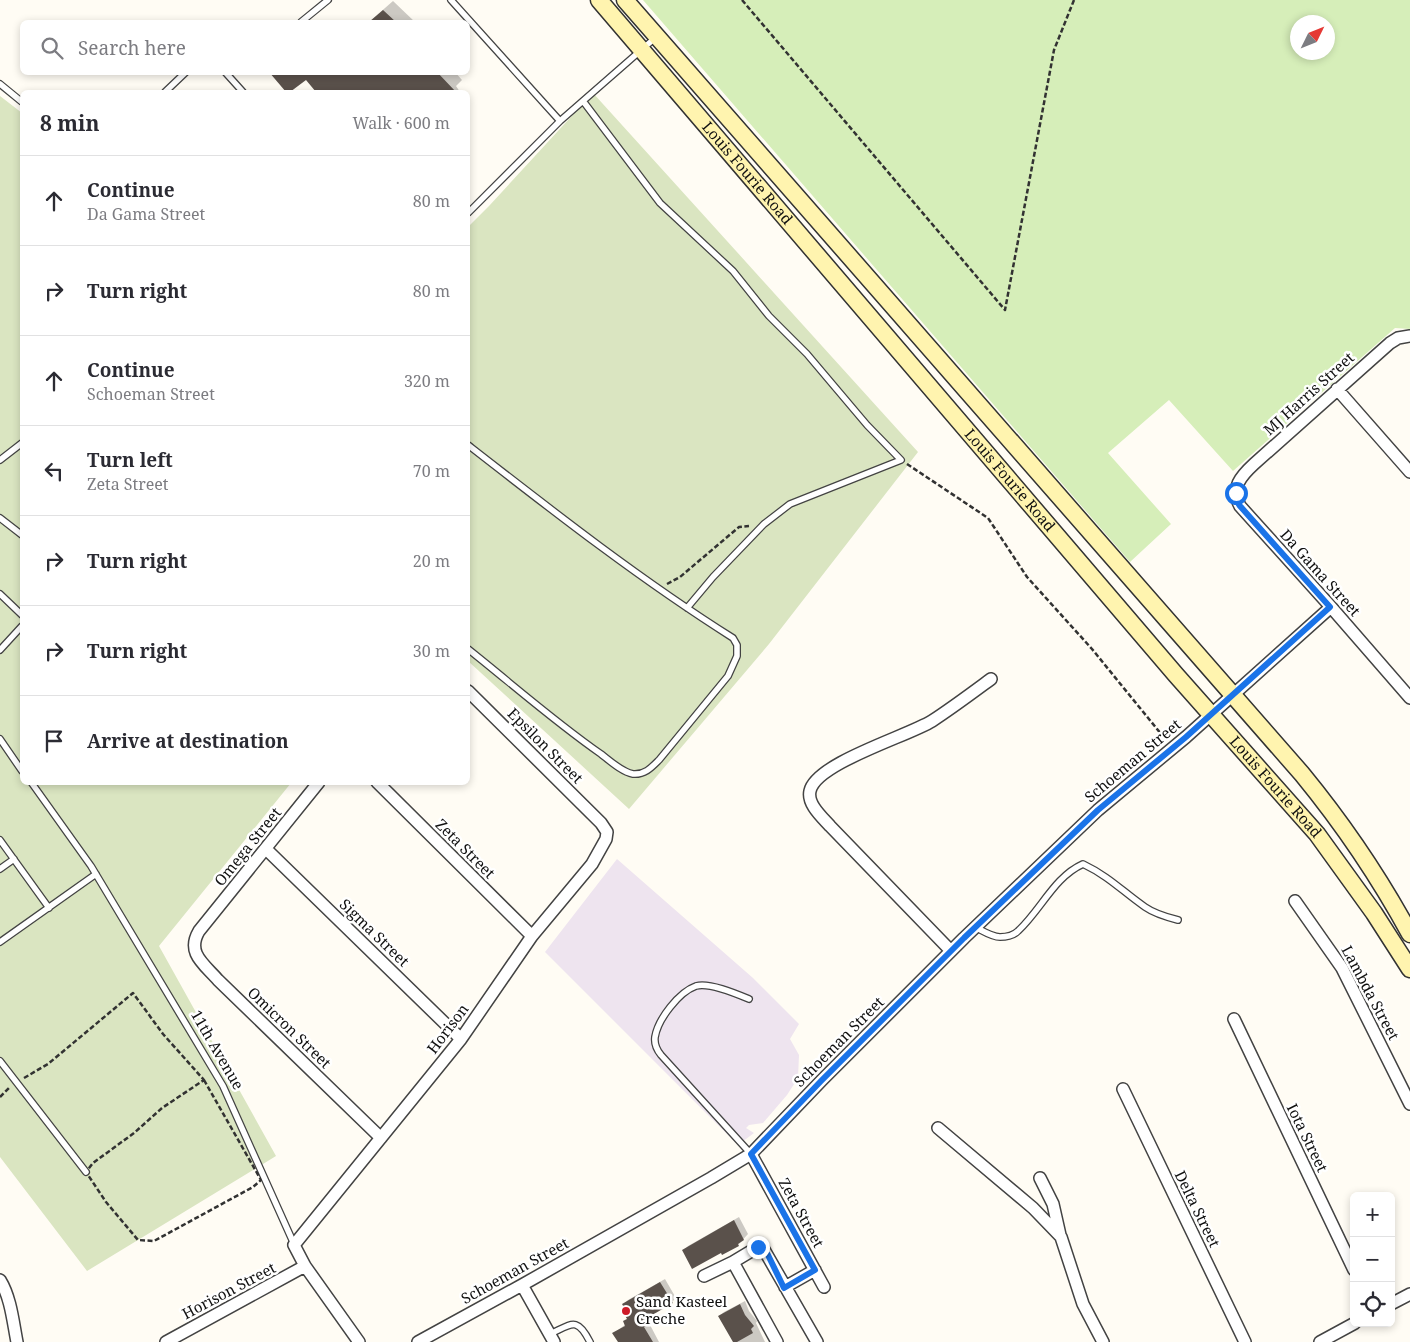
<!DOCTYPE html>
<html lang="en">
<head>
<meta charset="utf-8">
<style>
  body { margin:0; font-family:"Noto Serif",serif; background:#f7f7f7; color:#2b2b33 }
  .controls { position:absolute; right:15px; bottom:15px; display:grid; overflow:hidden; border-radius:8px; box-shadow:0 2px 8px #0003 }
  .controls button { width:45px; height:45px; display:grid; place-items:center; padding:0; border:0; border-bottom:1px solid #e1e1e2; background:#fff; color:#2b2b33; font:25px sans-serif }
  .compass { position:absolute; left:1290px; top:15px; width:45px; height:45px; border-radius:50%; background:#fff; box-shadow:0 2px 8px #0003; rotate:47deg }
  .stop { position:absolute; width:15px; height:15px; margin:-11px; border:4px solid #1a73e8; border-radius:50%; background:#fff }
  .stop.end { background:#1a73e8; border-color:#fff; box-shadow:0 1px 5px #0008 }
  .list { margin:0; padding:0; list-style:none }
  h2 { display:flex; justify-content:space-between; align-items:center; height:65px; margin:0; padding:0 20px; font-size:21px }
  h2 small { font-size:16px; font-weight:400; color:#7c7c81 }
  .list li { display:grid; grid-template-columns:32px 1fr auto; gap:15px; align-items:center; box-sizing:border-box; height:90px; padding:0 20px; border-top:1px solid #e1e1e2 }
  .list b { display:block; font-size:19px; white-space:nowrap }
  .list p { margin:0; font-size:16px; white-space:nowrap; color:#7c7c81 }
  .list em { font-size:16px; font-style:normal; color:#7c7c81 }
  .icon { flex:none; width:28px; height:28px; fill:none; stroke:currentColor; stroke-width:2; stroke-linecap:round; stroke-linejoin:round }
  .map { position:relative; flex:none; width:1410px; height:1342px; overflow:hidden }
  .search { position:absolute; background:#fff; box-shadow:0 2px 8px #0003; left:20px; top:20px; width:450px; height:55px; display:flex; align-items:center; gap:12px; box-sizing:border-box; padding:0 18px; border-radius:8px; color:#7c7c81; font-size:19px }
  .panel { position:absolute; background:#fff; box-shadow:0 2px 8px #0003; left:20px; top:90px; width:450px; height:695px; border-radius:8px }
  .map>svg:first-child { display:block }
  .industrial { fill:#eee4ef }
  .green { fill:#d6eeb9; fill-rule:evenodd }
  .cemetery { fill:#dae5c1 }
  .shadow { fill:#0003 }
  .building { fill:#5a514b }
  .lines { fill:none; stroke-linecap:round; stroke-linejoin:round }
  .service-casing { stroke:#434343; stroke-width:8 }
  .minor-casing { stroke:#434343; stroke-width:14 }
  .secondary-casing { stroke:#323232; stroke-width:19 }
  .path { stroke:#323232; stroke-width:2.5; stroke-dasharray:5 2.5; stroke-linecap:butt }
  .service { stroke:#fff; stroke-width:5.5 }
  .minor { stroke:#fff; stroke-width:11 }
  .secondary { stroke:#fff4af; stroke-width:16 }
  .route { stroke:#1a73e8; stroke-width:6 }
  .poi-dot { fill:#ce1b28; stroke:#fff; stroke-width:2 }
  .labels { text-anchor:middle; stroke-width:5; stroke-linejoin:round; paint-order:stroke }
  .street-label { font-size:15px; fill:#101010; stroke:#fff }
  .poi-label { font-size:15px; fill:#101010; stroke:#fff; text-anchor:start }
</style>
</head>
<body>
<div class="map">
<svg width="1410" height="1342" viewBox="0 0 1410 1342">
  <rect width="100%" height="100%" fill="#fffcf4"/>
  <!-- industrial -->
  <path class="industrial" d="M617 859 753 978 799 1024 790 1039 799 1055 798 1078 787 1095 763 1123 749 1125 746 1128 754 1133 738 1145 545 952Z"/>
  <!-- green -->
  <path class="green" d="M643 0H1410V329L1395 328 1233 471 1169 400 1108 453 1171 524 1130 562ZM1298 22H1328V52H1298Z"/>
  <!-- cemetery -->
  <path class="cemetery" d="M593 93 918 452 769 644 629 809 468 661V227L489 206Z
    M0 96 22 113V782L291 783 159 946 276 1156 87 1271 0 1157Z"/>
  <!-- shadow -->
  <path class="shadow" d="M393 1 415 22H369Z
    M273 72H455L462 80 456 86 460 92H317L306 78 288 92 275 78Z
    M739 1217 748 1234 738 1245 721 1251 684 1250 688 1246Z
    M665 1279 676 1298 672 1302 651 1314 654 1318 649 1323 659 1342H619L614 1333 626 1324 624 1322 628 1318 624 1312 627 1310 624 1304 628 1300Z
    M745 1301 749 1311 757 1321 756 1323 765 1342H734L719 1316 724 1312Z"/>
  <!-- building -->
  <path class="building" d="M383 10 396 22H369Z
    M269 72H437L456 92H316L306 80 290 92H286Z
    M734 1220 744 1240 738 1244 739 1246 722 1255 721 1253 692 1269 682 1250Z
    M660 1282 673 1303 647 1318 650 1324 644 1327 653 1342H618L612 1333 625 1326 623 1321 627 1319 623 1312 626 1311 622 1304Z
    M740 1304 745 1315 754 1326 751 1329 753 1333 737 1342H733L718 1316Z"/>
  <g class="lines">
    <!-- service casing -->
    <g class="service-casing">
      <path id="service" d="M451 0 560 121 655 38
        M301 22 328 0
        M225 72 243 92
        M0 84 22 102
        M165 92 186 72
        M583 101 660 203 733 271 769 316 807 354 867 425 901 460 790 504 764 524 713 577 687 608
        M468 213 560 121
        M468 445C554 512 641 580 733 638L737 645V656L728 676 659 760C652 767 645 775 633 774 622 772 610 761 601 754 555 722 512 684 468 649
        M0 460 22 443
        M0 518 22 535
        M0 594 22 615
        M0 650 22 626
        M0 739 22 771
        M31 782 91 866 223 1086 294 1244
        M0 840 49 908
        M0 869 14 859
        M975 927C983 931 992 937 1000 937 1007 937 1014 935 1018 931 1041 910 1054 877 1083 864 1110 877 1122 891 1145 907 1155 914 1166 917 1178 920
        M0 942 96 874
        M749 999C737 994 709 982 696 986 679 992 658 1019 655 1037 654 1044 657 1050 661 1055L751 1154
        M0 1061 86 1172
        M550 1334C572 1324 577 1316 590 1342"/>
    </g>
    <!-- minor casing -->
    <g class="minor-casing">
      <path id="minor" d="M1410 336 1398 338 1390 343 1254 464C1241 476 1230 488 1240 506L1331 607 1410 698
        M1337 389 1410 472
        M319 782 199 931C186 953 204 964 218 980L381 1138
        M377 782 532 936
        M266 849 461 1039
        M1295 901 1342 968 1410 1104
        M951 951 830 826C822 817 807 804 810 791 816 763 908 736 932 721 952 708 972 693 991 679
        M1234 1019 1354 1270
        M1123 1089 1245 1342
        M938 1128 1033 1208 1061 1237 1083 1304 1103 1342
        M751 1154 824 1287
        M1040 1178 1053 1204 1060 1235
        M704 1276 733 1262
        M0 1280C11 1298 13 1322 17 1342
        M522 1285 554 1342
        M785 1287 815 1270
        M1391 1304 1410 1294
        M166 1342 305 1266
        M359 1342 305 1266 294 1245 461 1039 532 936 592 864 606 839 607 832 601 823 468 691
        M418 1342 522 1285 711 1178 751 1154 822 1080 964 938 1098 810 1186 737 1331 607
        M777 1342 733 1262 758 1247 763 1248 817 1342
        M1320 1342 1355 1323"/>
    </g>
    <!-- secondary casing -->
    <g class="secondary-casing">
      <g id="secondary">
        <path id="s1" d="M599 0 1176 675 1317 834 1374 913 1410 969"/>
        <path d="M625 0 1302 774C1343 824 1379 877 1410 934"/>
      </g>
    </g>
    <!-- path -->
    <path class="path" d="M742 0 1005 310 1054 50 1074 0
      M907 464 988 518 1027 577 1092 649 1166 740
      M667 584 680 577 739 527 749 526
      M24 1078 48 1064 133 993 163 1034 204 1080
      M204 1080 261 1180 253 1187 154 1241 138 1240 106 1202 86 1172 93 1163 134 1133 162 1108Z
      M0 1097 9 1088"/>
    <!-- service -->
    <use href="#service" class="service"/>
    <!-- minor -->
    <use href="#minor" class="minor"/>
    <!-- secondary -->
    <use href="#secondary" class="secondary"/>
  </g>
  <g class="lines">
    <!-- route -->
    <path class="route" d="M758 1247 763 1248 768 1255 784 1288 815 1270 751 1154 822 1080 964 938 1098 810 1186 737 1330 607 1240 506 1236 500V493"/>
  </g>
  <!-- markers -->
  <circle class="poi-dot" cx="626" cy="1311" r="5"/>
  <g class="labels">
    <!-- street labels -->
    <g class="street-label">
      <text dy="5" stroke="none"><textPath href="#s1" startOffset="228">Louis Fourie Road</textPath></text>
      <text transform="translate(1309 394) rotate(-42)" y="5">MJ Harris Street</text>
      <text dy="5" stroke="none"><textPath href="#s1" startOffset="632">Louis Fourie Road</textPath></text>
      <text transform="translate(1320 573) rotate(48)" y="5">Da Gama Street</text>
      <text transform="translate(545 746) rotate(45)" y="5">Epsilon Street</text>
      <text transform="translate(1133 761) rotate(-40)" y="5">Schoeman Street</text>
      <text dy="5" stroke="none"><textPath href="#s1" startOffset="1038">Louis Fourie Road</textPath></text>
      <text transform="translate(248 847) rotate(-51)" y="5">Omega Street</text>
      <text transform="translate(465 849) rotate(45)" y="5">Zeta Street</text>
      <text transform="translate(374 933) rotate(44)" y="5">Sigma Street</text>
      <text transform="translate(1370 993) rotate(62)" y="5">Lambda Street</text>
      <text transform="translate(289 1028) rotate(44)" y="5">Omicron Street</text>
      <text transform="translate(448 1029) rotate(-53)" y="5">Horison</text>
      <text transform="translate(839 1042) rotate(-45)" y="5">Schoeman Street</text>
      <text transform="translate(217 1050) rotate(60)" y="5">11th Avenue</text>
      <text transform="translate(1307 1138) rotate(64)" y="5">Iota Street</text>
      <text transform="translate(1197 1209) rotate(64)" y="5">Delta Street</text>
      <text transform="translate(801 1213) rotate(61)" y="5">Zeta Street</text>
      <text transform="translate(515 1271) rotate(-29)" y="5">Schoeman Street</text>
      <text transform="translate(229 1291) rotate(-28)" y="5">Horison Street</text>
    </g>
    <!-- poi labels -->
    <g class="poi-label">
      <text x="636" y="1307">Sand Kasteel<tspan x="636" dy="17">Creche</tspan></text>
    </g>
  </g>
</svg>
<div class="controls">
<button>+</button>
<button>−</button>
<button><svg class="icon" aria-label="locate" viewBox="0 0 24 24"><circle cx="12" cy="12" r="6"/><path d="M12 2v4M12 18v4M2 12h4M18 12h4"/></svg></button>
</div>
<svg class="compass" viewBox="-18 -18 36 36"><path d="M0-13l5 13h-10z" fill="#e53935"/><path d="M0 13l5-13h-10z" fill="#7c7c81"/></svg>
<div class="stop" style="left:1236px;top:493px"></div>
<div class="stop end" style="left:758px;top:1247px"></div>
<div class="search"><svg class="icon" aria-label="search" viewBox="0 0 24 24"><circle cx="10" cy="10" r="6"/><path d="M15 15l6 6"/></svg>Search here</div>
<section class="panel">
<h2>8 min<small>Walk · 600 m</small></h2>
<ul class="list">
<li><svg class="icon" aria-label="ahead" viewBox="0 0 24 24"><path d="M12 20V5M6 11l6-6 6 6"/></svg><div><b>Continue</b><p>Da Gama Street</p></div><em>80 m</em></li>
<li><svg class="icon" aria-label="right" viewBox="0 0 24 24"><path d="M7 20v-9h11M14 6l5 5-5 5"/></svg><div><b>Turn right</b></div><em>80 m</em></li>
<li><svg class="icon" aria-label="ahead" viewBox="0 0 24 24"><path d="M12 20V5M6 11l6-6 6 6"/></svg><div><b>Continue</b><p>Schoeman Street</p></div><em>320 m</em></li>
<li><svg class="icon" aria-label="left" viewBox="0 0 24 24"><path d="M17 20v-9H6M10 6l-5 5 5 5"/></svg><div><b>Turn left</b><p>Zeta Street</p></div><em>70 m</em></li>
<li><svg class="icon" aria-label="right" viewBox="0 0 24 24"><path d="M7 20v-9h11M14 6l5 5-5 5"/></svg><div><b>Turn right</b></div><em>20 m</em></li>
<li><svg class="icon" aria-label="right" viewBox="0 0 24 24"><path d="M7 20v-9h11M14 6l5 5-5 5"/></svg><div><b>Turn right</b></div><em>30 m</em></li>
<li><svg class="icon" aria-label="arrive" viewBox="0 0 24 24"><path d="M6 21V4h12l-3 4 3 4H6"/></svg><div><b>Arrive at destination</b></div></li>
</ul>
</section>
</div>
</body>
</html>
